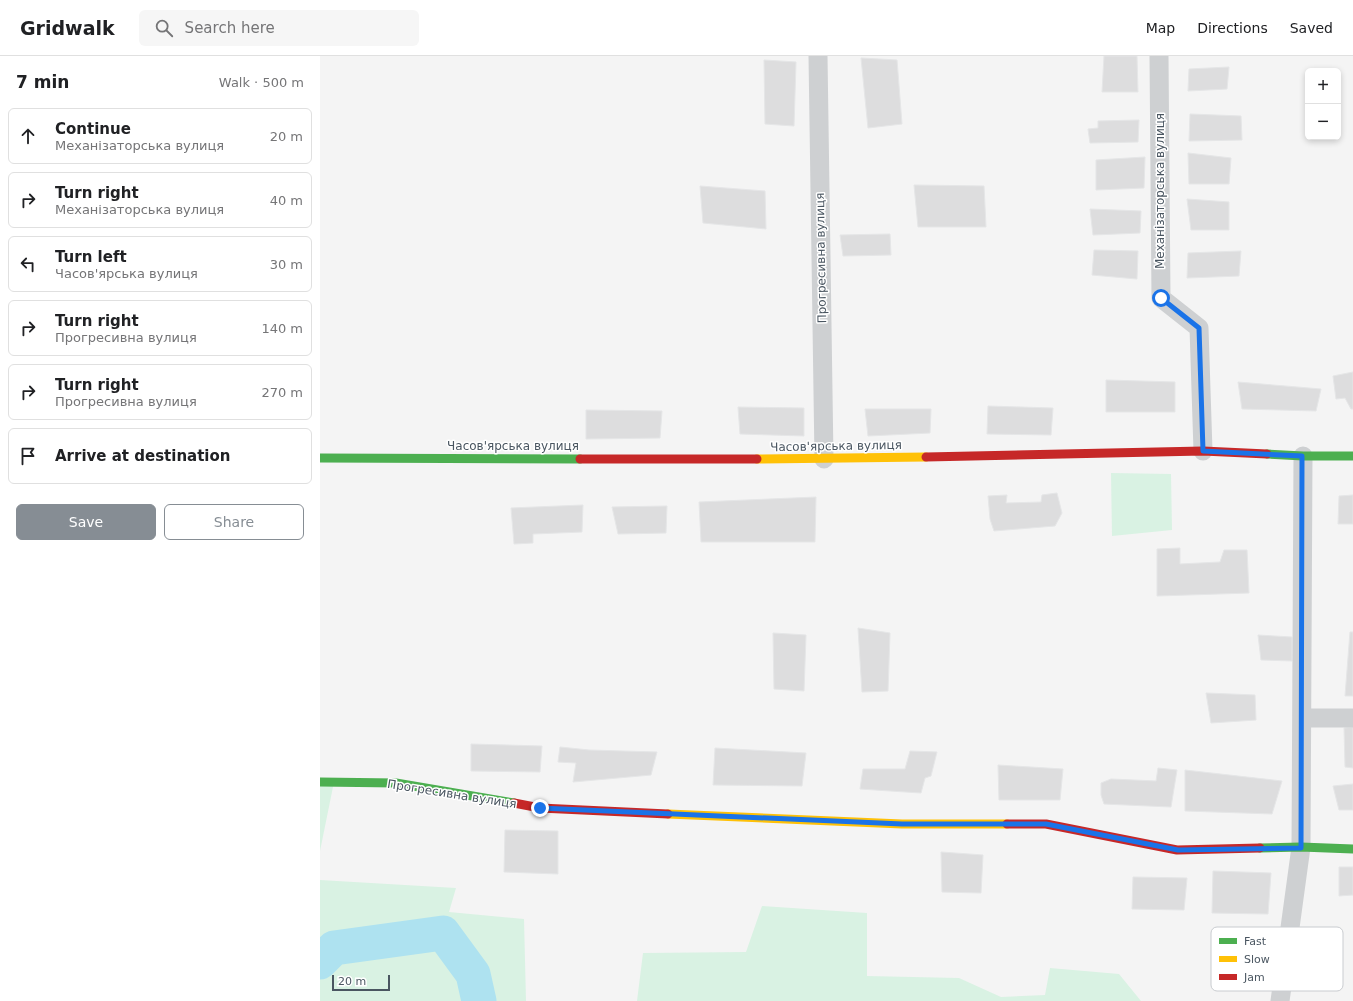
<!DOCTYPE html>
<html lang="en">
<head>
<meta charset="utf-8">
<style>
  body { margin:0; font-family:"DejaVu Sans",sans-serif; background:#f6f6f6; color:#202124 }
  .controls { position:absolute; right:12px; top:12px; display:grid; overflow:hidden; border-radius:6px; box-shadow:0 2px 6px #0003 }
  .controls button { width:36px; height:36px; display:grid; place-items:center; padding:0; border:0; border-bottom:1px solid #e0e0e0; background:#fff; color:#202124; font:20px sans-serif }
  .scale { position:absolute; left:12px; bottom:10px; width:58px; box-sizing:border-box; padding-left:4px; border:2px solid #4a5661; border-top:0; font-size:11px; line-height:14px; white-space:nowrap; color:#4a5661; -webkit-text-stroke:3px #fff; paint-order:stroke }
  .stop { position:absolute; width:12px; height:12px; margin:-9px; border:3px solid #1a73e8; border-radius:50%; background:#fff }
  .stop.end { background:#1a73e8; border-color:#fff; box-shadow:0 1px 4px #0008 }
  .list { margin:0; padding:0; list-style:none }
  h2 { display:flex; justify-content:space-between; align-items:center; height:52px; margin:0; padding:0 16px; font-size:17px }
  h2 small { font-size:13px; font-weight:400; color:#757577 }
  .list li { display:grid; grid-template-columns:26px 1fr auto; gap:12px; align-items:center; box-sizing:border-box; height:56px; margin:0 8px 8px; padding:0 8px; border:1px solid #e0e0e0; border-radius:6px }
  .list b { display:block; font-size:15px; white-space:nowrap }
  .list p { margin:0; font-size:13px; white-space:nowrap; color:#757577 }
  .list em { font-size:13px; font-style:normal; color:#757577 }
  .actions { display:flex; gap:8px; padding:12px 16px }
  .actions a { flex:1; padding:9px 0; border:1px solid #868d94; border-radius:6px; text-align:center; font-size:14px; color:#868d94 }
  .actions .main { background:#868d94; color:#fff }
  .icon { flex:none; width:22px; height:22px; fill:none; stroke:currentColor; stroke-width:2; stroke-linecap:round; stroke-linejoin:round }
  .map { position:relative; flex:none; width:1033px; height:945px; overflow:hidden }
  header { display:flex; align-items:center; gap:24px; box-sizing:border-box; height:56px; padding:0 20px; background:#fff; border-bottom:1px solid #e0e0e0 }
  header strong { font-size:19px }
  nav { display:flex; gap:22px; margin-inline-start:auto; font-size:14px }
  .search { width:280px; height:36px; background:#f6f6f6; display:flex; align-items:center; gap:10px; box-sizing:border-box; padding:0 14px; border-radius:6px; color:#757577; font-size:15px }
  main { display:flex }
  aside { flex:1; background:#fff }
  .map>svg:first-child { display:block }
  .green { fill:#d9f2e3 }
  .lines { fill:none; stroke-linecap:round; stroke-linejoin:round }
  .river { stroke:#aee2f0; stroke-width:35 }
  .building { fill:#ddddde; stroke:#e5e6e7 }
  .street { stroke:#ced0d2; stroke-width:19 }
  .fast { stroke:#4caf50; stroke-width:9 }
  .slow { stroke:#ffc107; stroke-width:9 }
  .jam { stroke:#c62828; stroke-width:9 }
  .route { stroke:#1a73e8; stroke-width:5 }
  .labels { text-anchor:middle; stroke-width:3; stroke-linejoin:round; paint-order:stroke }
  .street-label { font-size:12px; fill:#4a5661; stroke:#fff }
  .key { fill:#fff; stroke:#c9ccd0; stroke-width:1 }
  .key-label { font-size:11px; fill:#4a5661 }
</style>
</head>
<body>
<header>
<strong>Gridwalk</strong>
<div class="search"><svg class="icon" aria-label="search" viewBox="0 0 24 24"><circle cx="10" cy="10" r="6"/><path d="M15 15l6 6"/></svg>Search here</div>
<nav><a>Map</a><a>Directions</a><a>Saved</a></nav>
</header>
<main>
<aside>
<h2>7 min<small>Walk · 500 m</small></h2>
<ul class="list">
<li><svg class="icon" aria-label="ahead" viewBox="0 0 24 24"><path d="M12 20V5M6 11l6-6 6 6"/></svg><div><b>Continue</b><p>Механізаторська вулиця</p></div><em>20 m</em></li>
<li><svg class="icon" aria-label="right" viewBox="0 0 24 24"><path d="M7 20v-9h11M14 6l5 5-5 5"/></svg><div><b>Turn right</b><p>Механізаторська вулиця</p></div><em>40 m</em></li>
<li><svg class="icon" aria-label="left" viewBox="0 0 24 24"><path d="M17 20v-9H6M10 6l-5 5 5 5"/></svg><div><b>Turn left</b><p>Часов'ярська вулиця</p></div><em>30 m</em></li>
<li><svg class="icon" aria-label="right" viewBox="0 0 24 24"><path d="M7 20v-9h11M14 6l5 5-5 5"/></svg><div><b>Turn right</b><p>Прогресивна вулиця</p></div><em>140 m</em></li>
<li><svg class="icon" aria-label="right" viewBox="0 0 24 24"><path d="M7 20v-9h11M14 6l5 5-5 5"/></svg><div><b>Turn right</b><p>Прогресивна вулиця</p></div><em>270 m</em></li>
<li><svg class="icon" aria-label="arrive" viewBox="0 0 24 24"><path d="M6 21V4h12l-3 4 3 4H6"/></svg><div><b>Arrive at destination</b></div></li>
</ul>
<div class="actions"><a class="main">Save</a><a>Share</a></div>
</aside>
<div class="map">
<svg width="1033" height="945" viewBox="0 0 1033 945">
  <rect width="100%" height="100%" fill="#f4f4f4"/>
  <!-- green -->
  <path class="green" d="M791 417 851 418 852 474 792 480Z
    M0 726H14L0 795Z
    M0 824 136 832 129 856 204 863 206 945H0Z
    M442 850 547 857V920L639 922 681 941 725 939 730 912 799 918 821 945H317L323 897 426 896Z"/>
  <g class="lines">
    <!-- river -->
    <path class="river" d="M0 906 14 892 123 877 153 918 159 945"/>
  </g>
  <!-- building -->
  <path class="building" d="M784 0H817L818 36H782Z
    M541 2 577 4 582 68 548 72Z
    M444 4 476 6 474 70 445 68Z
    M909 11 907 33 868 35 869 13Z
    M870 58 921 60 922 84 869 85Z
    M819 64 818 86 770 87 768 73 778 72V65Z
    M868 97 911 102 909 128H869Z
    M825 101 824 132 776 134V104Z
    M594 129 664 130 666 171H598Z
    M380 130 445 135 446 173 383 167Z
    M867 143 909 146V174H871Z
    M770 153 821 155 820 177 773 179Z
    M570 178 571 199 523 200 520 179Z
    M774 194 818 195 817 223 772 219Z
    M921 195 919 220 867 222 868 197Z
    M1033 316V353H1031L1025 342 1016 343 1013 320Z
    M786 324 855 326V356H786Z
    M918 326 1001 333 996 355 922 353Z
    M668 350 733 352 731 379 667 378Z
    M418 351 484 352V380L420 378Z
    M545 353H611L610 377 548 380Z
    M266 354 342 355 340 382 266 383Z
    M737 437 742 457 735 470 674 475 670 463 668 440 687 439 686 447 721 446 722 439Z
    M1033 439V468H1018L1019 440Z
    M496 441 495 486H381L379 446Z
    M263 449 262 476 213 478V487L194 488 191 452Z
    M347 450 346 477 298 478 292 451Z
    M860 492V508L900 506 904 494H927L929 537 837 540V493Z
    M538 572 570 577 568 635 542 636Z
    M1030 576H1033V640H1025Z
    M453 577 486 579 484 635 454 633Z
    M938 579 972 581V605L941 604Z
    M886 637 935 639 936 664 891 667Z
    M1033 671V712L1025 711 1024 672Z
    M151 688 222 690 220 716 151 715Z
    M240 691 269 694 337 696 331 719 253 726 256 707 238 706Z
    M395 692 486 697 482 730 393 729Z
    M590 695 617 696 611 720 605 722 601 737 540 733 543 713H585Z
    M678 709 743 713 740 744H679Z
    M838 712 857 714 851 751 784 748 781 739V727L791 723 836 725Z
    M865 714 962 725 952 758 865 755Z
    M1033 728V754H1019L1013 730Z
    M185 774 238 775V818L184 816Z
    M621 796 663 799 661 837 622 836Z
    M1019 811H1033V839L1019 840Z
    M893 815 951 817 948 858 892 857Z
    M813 821 867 822 864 854 812 853Z"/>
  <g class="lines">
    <!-- street -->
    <path class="street" d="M498 0 504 403
      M839 0 841 242 879 272 883 395
      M982 662H1033
      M960 945 981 791 983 400"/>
    <!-- fast -->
    <path class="fast" d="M947 398 983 400H1033
      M0 402 260 403
      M0 726 76 727 194 747
      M940 792 981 791 1033 793"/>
    <!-- slow -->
    <path class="slow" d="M437 403 606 401
      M348 758 582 768H687"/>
    <!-- jam -->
    <path class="jam" d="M606 401 883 395 947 398
      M260 403H437
      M194 747 220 752 348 758
      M687 768H726L857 794 940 792"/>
  </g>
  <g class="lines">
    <!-- route -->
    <path class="route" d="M220 752 582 768H726L858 794 981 792 982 400 883 395 879 272 841 242"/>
  </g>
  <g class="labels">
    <!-- street labels -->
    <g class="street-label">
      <text transform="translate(840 135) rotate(-90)" y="4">Механізаторська вулиця</text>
      <text transform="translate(501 202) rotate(-91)" y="4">Прогресивна вулиця</text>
      <text x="193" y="394">Часов'ярська вулиця</text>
      <text transform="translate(516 390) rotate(-1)" y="4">Часов'ярська вулиця</text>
      <text transform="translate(132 738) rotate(9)" y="4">Прогресивна вулиця</text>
    </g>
  </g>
  <!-- legend -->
  <rect x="891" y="871" width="132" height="64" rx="6" class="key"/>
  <rect x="899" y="882" width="18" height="6" fill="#4caf50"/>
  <rect x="899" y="900" width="18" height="6" fill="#ffc107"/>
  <rect x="899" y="918" width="18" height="6" fill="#c62828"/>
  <g class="key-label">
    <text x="924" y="889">Fast</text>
    <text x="924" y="907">Slow</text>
    <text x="924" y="925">Jam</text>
  </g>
</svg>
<div class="controls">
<button>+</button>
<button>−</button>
</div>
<div class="scale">20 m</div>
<div class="stop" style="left:841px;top:242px"></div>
<div class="stop end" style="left:220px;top:752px"></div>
</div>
</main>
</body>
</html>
